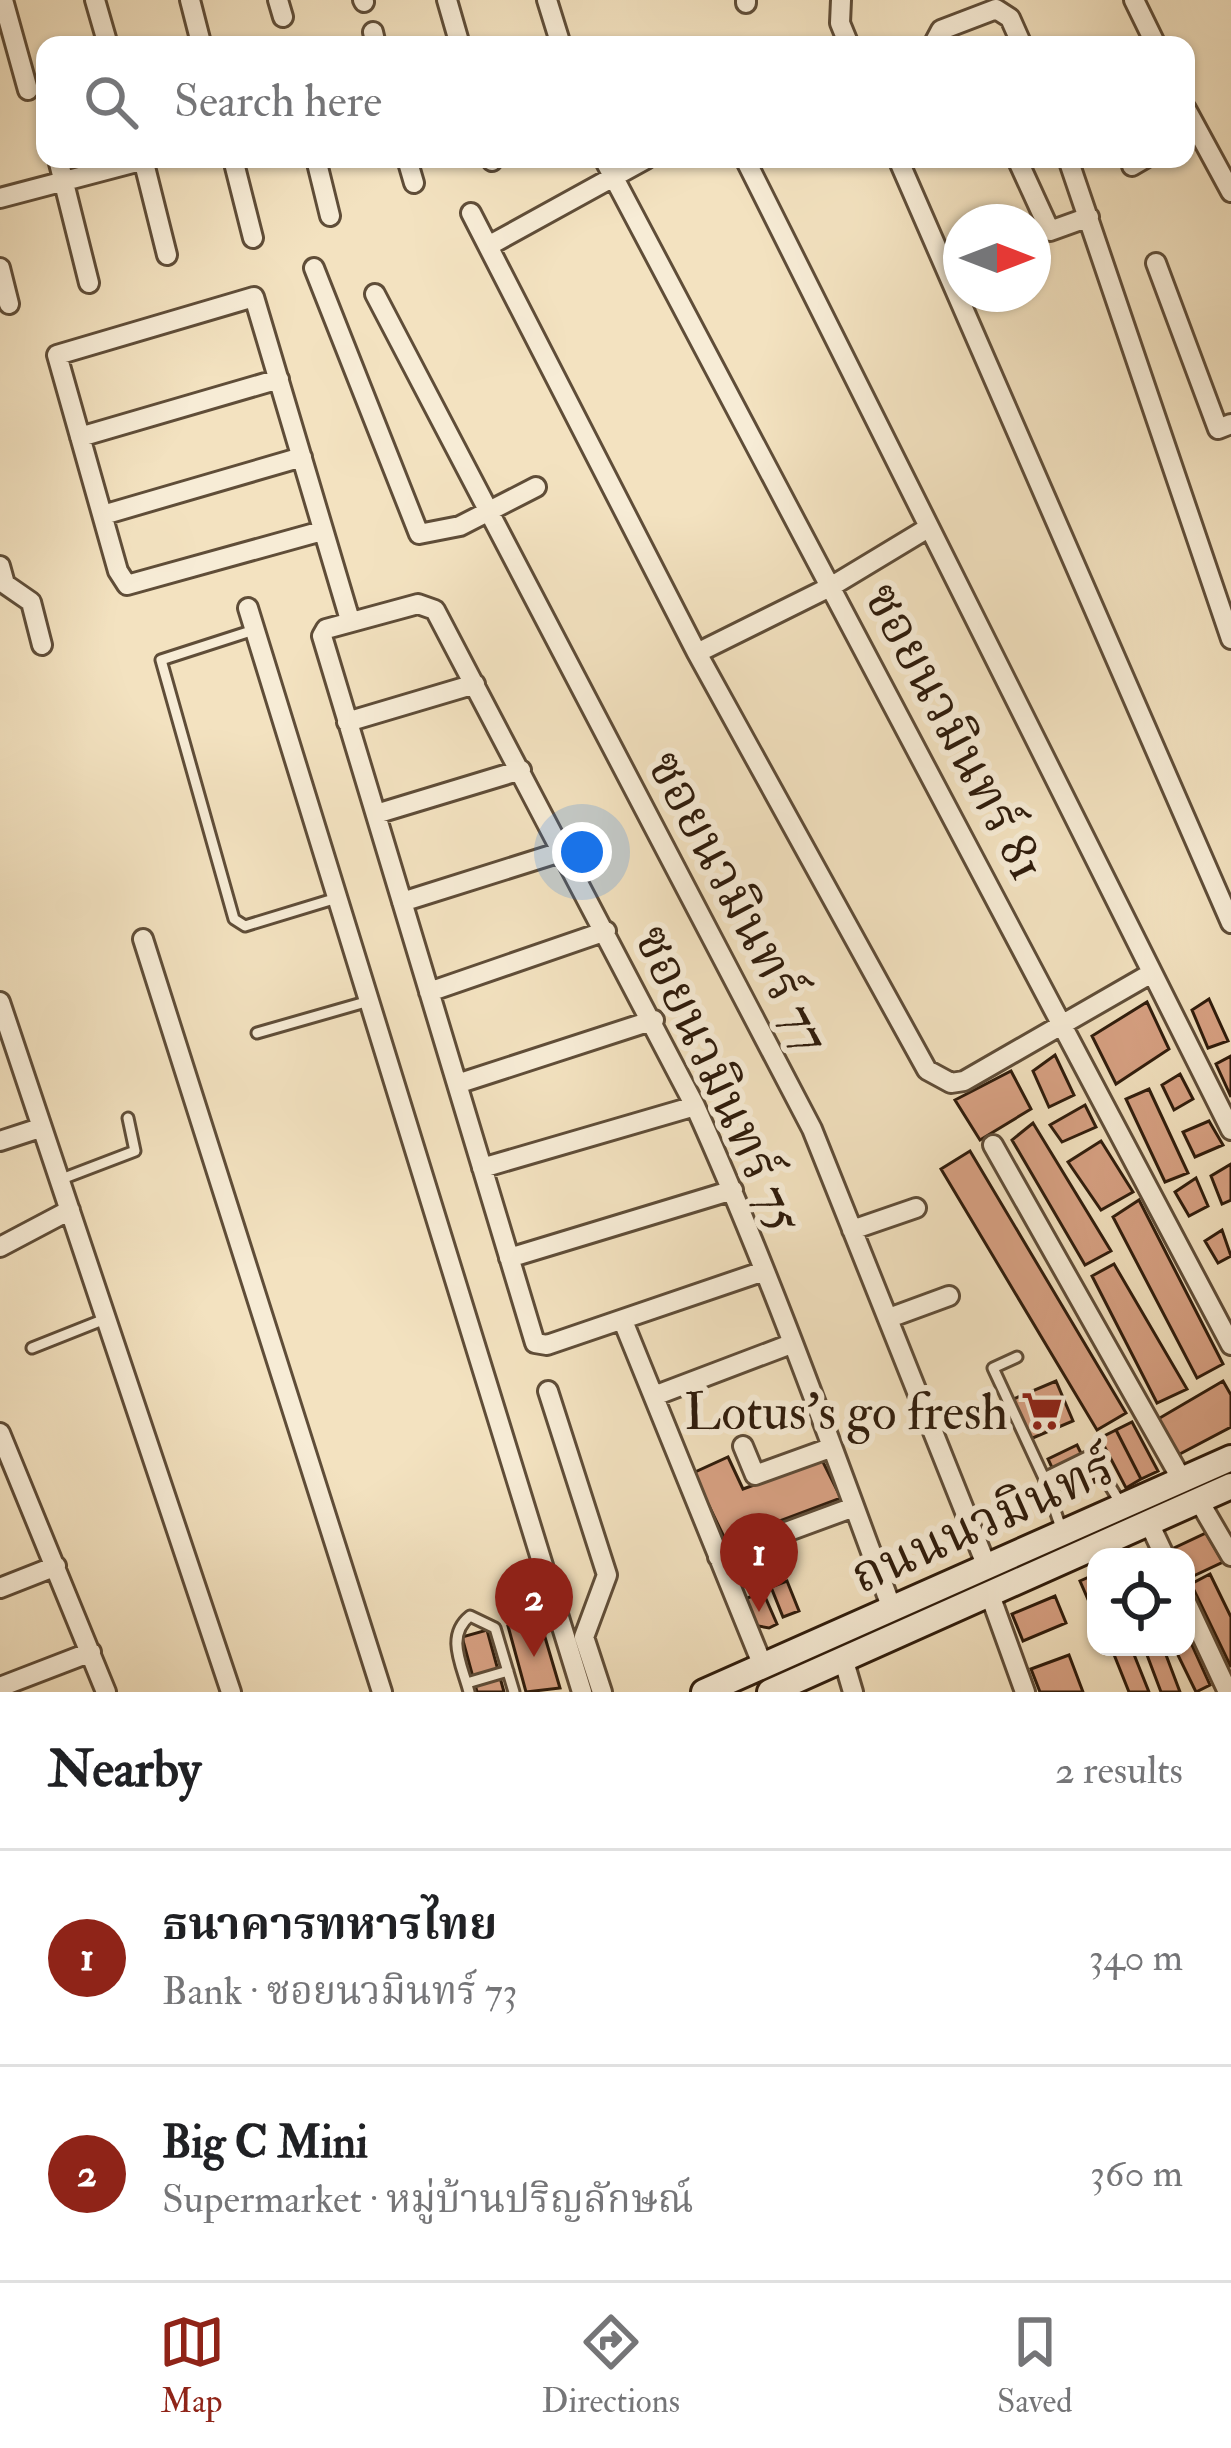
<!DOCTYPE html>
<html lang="en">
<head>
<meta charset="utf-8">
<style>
  body { margin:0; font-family:"IM FELL Double Pica","Noto Serif Thai",serif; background:#f6f6f6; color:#202124 }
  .controls { position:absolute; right:36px; bottom:36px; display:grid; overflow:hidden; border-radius:24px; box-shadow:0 3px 9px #0004 }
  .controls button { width:108px; height:108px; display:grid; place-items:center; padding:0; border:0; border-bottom:3px solid #e0e0e0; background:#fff; color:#202124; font:60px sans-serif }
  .compass { position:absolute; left:943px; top:204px; width:108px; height:108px; border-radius:50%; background:#fff; box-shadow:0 3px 9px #0004; rotate:90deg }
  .you { position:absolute; left:582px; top:852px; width:42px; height:42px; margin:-30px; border:9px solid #fff; border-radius:50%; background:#1a73e8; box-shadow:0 0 0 18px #1a73e833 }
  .badge { display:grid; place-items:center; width:78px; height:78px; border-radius:50%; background:#8f2418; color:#fff; font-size:39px; font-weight:700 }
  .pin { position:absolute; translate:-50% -99px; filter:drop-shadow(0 3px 6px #0008) }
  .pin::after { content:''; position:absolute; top:63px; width:42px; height:36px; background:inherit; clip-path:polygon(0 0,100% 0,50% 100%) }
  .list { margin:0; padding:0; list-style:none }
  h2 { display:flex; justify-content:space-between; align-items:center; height:156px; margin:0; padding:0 48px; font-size:51px }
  h2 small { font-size:39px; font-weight:400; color:#757577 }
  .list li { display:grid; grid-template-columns:78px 1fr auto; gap:36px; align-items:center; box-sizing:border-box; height:216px; padding:0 48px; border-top:3px solid #e0e0e0 }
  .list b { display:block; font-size:45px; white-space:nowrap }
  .list p { margin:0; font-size:39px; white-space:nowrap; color:#757577 }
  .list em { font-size:39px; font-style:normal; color:#757577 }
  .icon { flex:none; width:66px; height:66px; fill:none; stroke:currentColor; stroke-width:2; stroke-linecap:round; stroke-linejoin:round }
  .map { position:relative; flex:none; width:1231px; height:1692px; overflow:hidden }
  .search { position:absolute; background:#fff; box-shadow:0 3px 9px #0004; left:36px; right:36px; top:36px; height:132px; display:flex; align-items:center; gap:30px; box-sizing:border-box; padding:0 42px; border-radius:24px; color:#757577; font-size:45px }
  .sheet { height:588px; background:#fff }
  nav { display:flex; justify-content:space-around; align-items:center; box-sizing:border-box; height:168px; border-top:3px solid #e0e0e0; background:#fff; font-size:33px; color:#757577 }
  nav a { display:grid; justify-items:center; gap:6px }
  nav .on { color:#8f2418 }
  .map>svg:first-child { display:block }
  .building { fill:#d8a183; stroke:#2e1b0b; stroke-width:3 }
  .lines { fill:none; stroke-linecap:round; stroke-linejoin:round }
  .lane-casing { stroke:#5f4d38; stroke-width:15 }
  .street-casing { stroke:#5f4d38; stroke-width:24 }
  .secondary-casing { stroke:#2e1b0b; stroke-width:30 }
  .lane { stroke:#f7ecd6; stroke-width:9 }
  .street { stroke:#f7ecd6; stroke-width:18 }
  .secondary { stroke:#f7ecd6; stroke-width:24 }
  .labels { text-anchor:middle; stroke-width:12; stroke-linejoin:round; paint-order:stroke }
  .street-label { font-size:51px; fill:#2e1b0b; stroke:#f7ecd6 }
  .poi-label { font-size:51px; fill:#2e1b0b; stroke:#f7ecd6; text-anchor:end }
</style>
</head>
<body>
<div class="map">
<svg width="1231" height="1692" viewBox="0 0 1231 1692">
  <rect width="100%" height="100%" fill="#f3e2c0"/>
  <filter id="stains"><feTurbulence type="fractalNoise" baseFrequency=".00167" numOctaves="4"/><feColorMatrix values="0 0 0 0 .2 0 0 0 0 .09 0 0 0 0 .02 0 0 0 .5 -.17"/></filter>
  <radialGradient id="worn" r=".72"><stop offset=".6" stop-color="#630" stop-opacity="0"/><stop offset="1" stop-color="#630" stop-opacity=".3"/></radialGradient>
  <!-- building -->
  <path class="building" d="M1209 999 1228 1041 1208 1048 1192 1010Z
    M1147 1002 1169 1049 1116 1084 1092 1036Z
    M1055 1055 1074 1095 1049 1107 1033 1071Z
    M1231 1056V1097L1216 1064Z
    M1011 1071 1031 1109 980 1140 955 1100Z
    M1180 1074 1193 1099 1174 1110 1162 1085Z
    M1149 1089 1188 1173 1165 1182 1126 1099Z
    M1085 1105 1096 1127 1062 1142 1050 1125Z
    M1209 1121 1223 1145 1195 1157 1183 1132Z
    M1033 1123 1111 1251 1085 1265 1012 1140Z
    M1101 1141 1133 1192 1101 1210 1068 1162Z
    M970 1151 1126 1413 1097 1430 941 1169Z
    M1231 1164V1200L1222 1204 1211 1176Z
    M1196 1178 1208 1206 1189 1216 1175 1192Z
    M1139 1200 1223 1364 1197 1378 1113 1217Z
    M1222 1230 1231 1256 1218 1263 1205 1241Z
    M1114 1264 1187 1389 1157 1403 1092 1276Z
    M1056 1381 1073 1421 1028 1440 1011 1400Z
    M1223 1381 1231 1395V1427L1176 1456 1158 1419Z
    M1132 1422 1158 1471 1141 1479 1116 1430Z
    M1116 1430 1141 1479 1126 1488 1100 1438Z
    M1077 1445 1095 1482 1065 1496 1048 1459Z
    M728 1457 743 1489 822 1460 841 1498 726 1541 693 1473Z
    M1206 1533 1223 1562 1187 1579 1186 1557H1176L1172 1549Z
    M1096 1574V1618L1080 1581Z
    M1210 1574 1231 1617V1667L1191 1584Z
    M787 1581 799 1611 783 1617 771 1587Z
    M763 1592 777 1624 769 1628 753 1625 742 1600Z
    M1055 1596 1066 1623 1023 1641 1012 1614Z
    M539 1617 560 1688 526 1692 508 1626Z
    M487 1630 504 1692H477L462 1637Z
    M1186 1632 1210 1685 1196 1692 1174 1647H1186Z
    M1111 1647H1131L1149 1692H1129Z
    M1144 1647H1163L1180 1692H1161Z
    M1069 1655 1083 1692H1040L1031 1669Z"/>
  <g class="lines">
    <!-- lane casing -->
    <g class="lane-casing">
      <path id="lane" d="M254 630 161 660 234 919 245 926 337 898
        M257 1033 369 1001
        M59 1180 135 1151 128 1118
        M32 1348 105 1319
        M1017 1357 993 1368 1044 1478
        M1061 1528 1044 1478 1091 1455 1121 1504
        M467 1683 508 1671
        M469 1692C462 1665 445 1636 470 1616L495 1628 514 1692"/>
    </g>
    <!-- street casing -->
    <g class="street-casing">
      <path id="street" d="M3 0 28 90
        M95 0 108 45
        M190 0 200 39
        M278 0 283 17
        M363 0 364 2
        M447 0 460 45
        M547 0 561 45
        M746 0V3
        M841 0 840 23 849 45
        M1134 0 1156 45
        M373 32 376 45
        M933 45 941 30 996 9 1010 18 1022 45
        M1186 109 1231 192
        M58 159 89 283
        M143 159 167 255
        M233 159 253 238
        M316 159 330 216
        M407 159 414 183
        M491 159 492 161
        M604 159 1231 1345
        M745 159 1231 1130
        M898 159 1231 923
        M1017 159 1050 231 1089 217
        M1068 159 1231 639
        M1132 166 1144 159
        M0 198 148 159
        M471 213 697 653 927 1070 951 1083 964 1081 1150 974
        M490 245 646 159
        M1156 263 1218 429 1231 424
        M0 268 9 304
        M314 268 419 534 460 526 536 487
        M375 294 812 1129 987 1567
        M80 437 279 379
        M103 515 302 457
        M322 531 127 585 118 571 57 355 254 297 350 620
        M0 566 5 584 31 602 42 645
        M248 608 582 1692
        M697 653 832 586 928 528
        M347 722 475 684
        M376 814 521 770
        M402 902 564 851
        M143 939 382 1692
        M429 992 606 931
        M0 1002 231 1692
        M457 1084 654 1020
        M0 1141 40 1128
        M993 1145 1182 1480
        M482 1168 695 1106
        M852 1230 916 1208
        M0 1247 70 1210
        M509 1258 733 1190
        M764 1271 547 1345 535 1343 322 636 326 629 418 604 435 610 695 1106C769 1270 830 1441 892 1609
        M889 1318 949 1296
        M623 1321 763 1666
        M548 1391 607 1575 584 1637 602 1692
        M654 1396 791 1344
        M0 1433 106 1692
        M743 1446 755 1475 830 1448
        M1199 1501 1231 1556
        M1149 1523 1165 1557
        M718 1557 854 1507
        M0 1588 56 1566
        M990 1595 1025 1692
        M1186 1602 1228 1692
        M843 1658 853 1692
        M0 1687 91 1652"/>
    </g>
    <!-- secondary casing -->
    <g class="secondary-casing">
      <path id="secondary" d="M704 1692 1231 1458
        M770 1692 1231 1486"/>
    </g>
    <!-- lane -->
    <use href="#lane" class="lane"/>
    <!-- street -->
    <use href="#street" class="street"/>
    <!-- secondary -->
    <use href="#secondary" class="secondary"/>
  </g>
  <!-- icons -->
  <defs>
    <g id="supermarket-bare" transform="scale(3.24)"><path d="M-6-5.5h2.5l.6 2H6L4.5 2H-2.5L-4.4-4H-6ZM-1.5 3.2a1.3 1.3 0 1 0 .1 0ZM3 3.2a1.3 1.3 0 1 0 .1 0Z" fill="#8f2418" stroke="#f7ecd6" stroke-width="2.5" paint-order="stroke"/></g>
  </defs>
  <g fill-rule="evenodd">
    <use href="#supermarket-bare" x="1042" y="1411"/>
  </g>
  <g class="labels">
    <!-- street labels -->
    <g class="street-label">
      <text transform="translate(956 731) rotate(62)" y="18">ซอยนวมินทร์ 81</text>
      <text transform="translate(740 901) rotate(62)" y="18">ซอยนวมินทร์ 77</text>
      <text transform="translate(720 1078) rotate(65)" y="18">ซอยนวมินทร์ 75</text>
      <text transform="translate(982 1520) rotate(-24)" y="18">ถนนนวมินทร์</text>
    </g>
    <!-- poi labels -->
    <g class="poi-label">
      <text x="1008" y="1429">Lotus's go fresh</text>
    </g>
  </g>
  <rect width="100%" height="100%" filter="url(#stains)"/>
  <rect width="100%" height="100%" fill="url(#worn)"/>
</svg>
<div class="controls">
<button><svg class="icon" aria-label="locate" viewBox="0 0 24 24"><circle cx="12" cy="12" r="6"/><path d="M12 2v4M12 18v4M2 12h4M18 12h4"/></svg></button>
</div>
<svg class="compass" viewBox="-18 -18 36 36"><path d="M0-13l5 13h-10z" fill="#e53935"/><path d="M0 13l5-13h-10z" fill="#757577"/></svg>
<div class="you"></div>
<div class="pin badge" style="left:759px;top:1612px">1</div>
<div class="pin badge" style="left:534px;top:1657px">2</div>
<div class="search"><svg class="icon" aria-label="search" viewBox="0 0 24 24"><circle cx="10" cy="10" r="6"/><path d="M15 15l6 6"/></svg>Search here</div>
</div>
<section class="sheet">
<h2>Nearby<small>2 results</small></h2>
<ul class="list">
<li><span class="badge">1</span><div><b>ธนาคารทหารไทย</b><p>Bank · ซอยนวมินทร์ 73</p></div><em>340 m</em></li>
<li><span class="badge">2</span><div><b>Big C Mini</b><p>Supermarket · หมู่บ้านปริญลักษณ์</p></div><em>360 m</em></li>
</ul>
</section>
<nav>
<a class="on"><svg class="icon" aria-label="map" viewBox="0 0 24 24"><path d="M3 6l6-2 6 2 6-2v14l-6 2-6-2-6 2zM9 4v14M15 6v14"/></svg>Map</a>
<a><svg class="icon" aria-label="directions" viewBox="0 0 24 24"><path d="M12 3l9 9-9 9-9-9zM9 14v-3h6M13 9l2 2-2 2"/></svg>Directions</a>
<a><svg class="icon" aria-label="saved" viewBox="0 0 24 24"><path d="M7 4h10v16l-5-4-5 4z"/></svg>Saved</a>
</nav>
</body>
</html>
